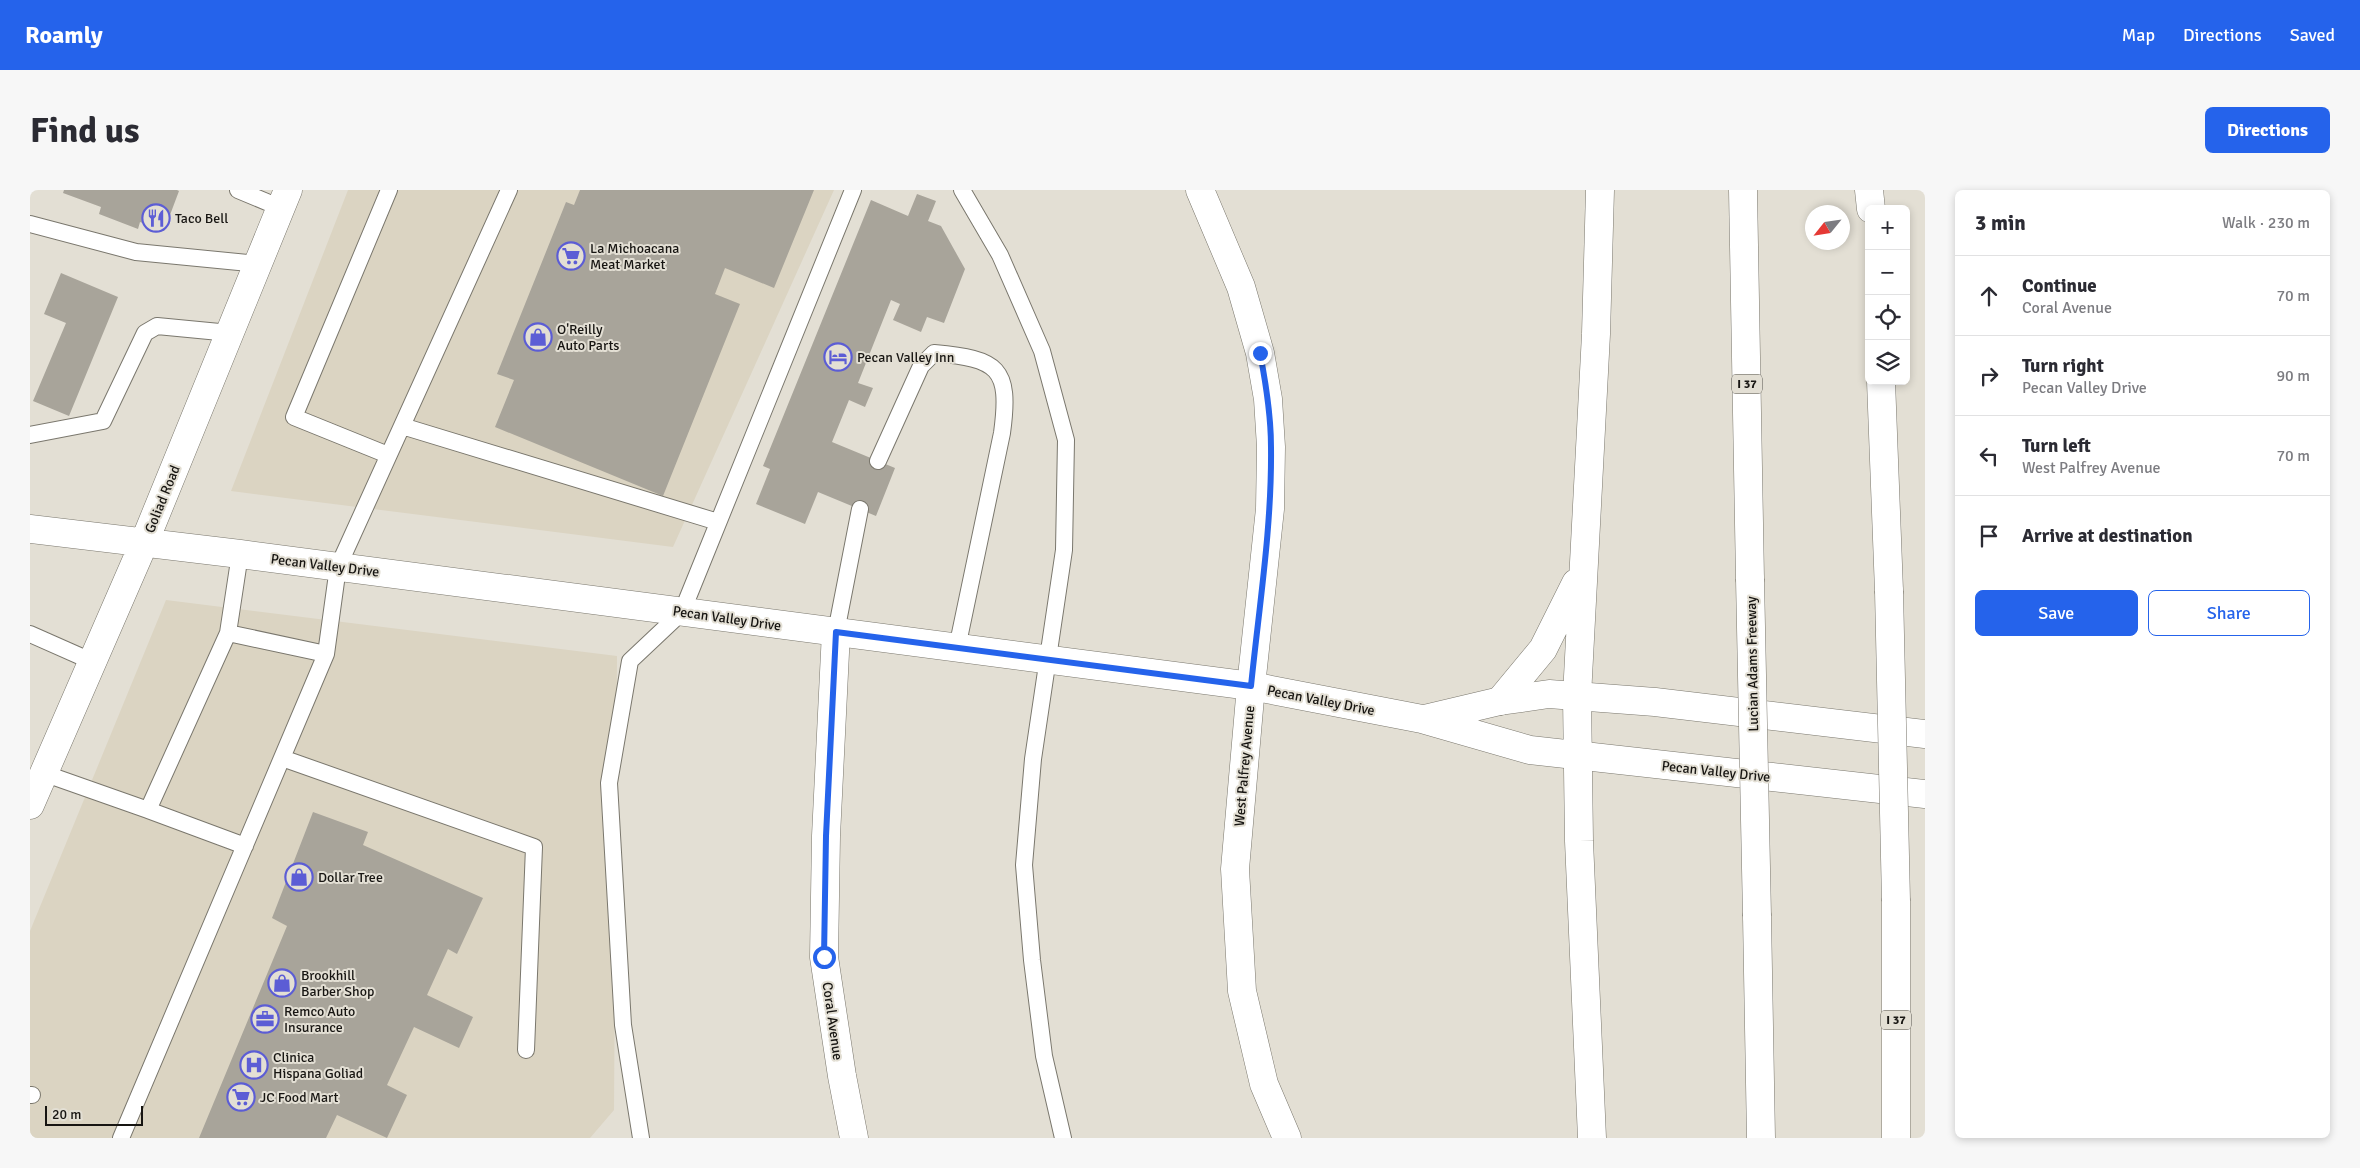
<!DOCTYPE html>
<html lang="en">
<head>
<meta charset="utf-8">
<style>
  body { margin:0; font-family:Signika,sans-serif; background:#f7f7f7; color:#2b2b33 }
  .controls { position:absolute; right:15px; top:15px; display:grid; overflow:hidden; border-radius:8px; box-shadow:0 2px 8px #0003 }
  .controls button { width:45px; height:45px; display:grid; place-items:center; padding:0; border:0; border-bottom:1px solid #e1e1e2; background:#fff; color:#2b2b33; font:25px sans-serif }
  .compass { position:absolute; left:1775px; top:15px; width:45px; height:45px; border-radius:50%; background:#fff; box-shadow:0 2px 8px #0003; rotate:240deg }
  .scale { position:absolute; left:15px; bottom:12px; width:98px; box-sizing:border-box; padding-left:5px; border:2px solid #171512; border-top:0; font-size:14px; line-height:18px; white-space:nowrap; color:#171512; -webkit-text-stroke:4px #e3dfd4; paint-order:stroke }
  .stop { position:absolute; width:15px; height:15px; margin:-11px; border:4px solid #2563eb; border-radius:50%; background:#fff }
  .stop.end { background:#2563eb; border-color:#fff; box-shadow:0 1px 5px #0008 }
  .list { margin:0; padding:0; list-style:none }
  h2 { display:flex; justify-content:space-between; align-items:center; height:65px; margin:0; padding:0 20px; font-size:21px }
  h2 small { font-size:16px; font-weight:400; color:#7c7c81 }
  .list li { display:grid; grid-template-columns:32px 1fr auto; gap:15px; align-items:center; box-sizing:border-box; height:80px; padding:0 20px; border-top:1px solid #e1e1e2 }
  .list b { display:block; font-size:19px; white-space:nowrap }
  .list p { margin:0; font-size:16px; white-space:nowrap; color:#7c7c81 }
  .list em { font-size:16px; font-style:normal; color:#7c7c81 }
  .actions { display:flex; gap:10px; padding:15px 20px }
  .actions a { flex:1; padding:11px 0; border:1px solid #2563eb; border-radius:8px; text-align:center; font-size:18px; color:#2563eb }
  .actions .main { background:#2563eb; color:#fff }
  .icon { flex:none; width:28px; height:28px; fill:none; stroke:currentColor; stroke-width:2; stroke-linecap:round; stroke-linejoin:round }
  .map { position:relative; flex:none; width:1895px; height:948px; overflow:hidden; border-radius:8px }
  header { display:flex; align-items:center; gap:30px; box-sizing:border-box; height:70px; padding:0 25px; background:#2563eb; color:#fff }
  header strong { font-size:24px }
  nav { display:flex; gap:28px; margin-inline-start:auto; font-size:18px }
  .intro { display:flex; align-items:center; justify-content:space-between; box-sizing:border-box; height:120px; padding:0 30px }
  h1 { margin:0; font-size:35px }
  .button { padding:12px 22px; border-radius:8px; background:#2563eb; color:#fff; font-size:18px; font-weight:700 }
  main { display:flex; gap:30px; padding:0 30px }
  aside { flex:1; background:#fff; border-radius:8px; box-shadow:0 2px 8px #0003 }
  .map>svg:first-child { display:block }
  .built { fill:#dbd4c2 }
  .building { fill:#a8a49a }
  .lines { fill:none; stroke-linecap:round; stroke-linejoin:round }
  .service-casing { stroke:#7a776d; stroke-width:18 }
  .minor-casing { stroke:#7a776d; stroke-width:29 }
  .secondary-casing { stroke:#7a776d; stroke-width:29 }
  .motorway-casing { stroke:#7a776d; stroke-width:29 }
  .service { stroke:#fff; stroke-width:16 }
  .minor { stroke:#fff; stroke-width:28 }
  .secondary { stroke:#fff; stroke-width:28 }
  .motorway { stroke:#fff; stroke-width:28 }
  .motorway-bridge-casing { stroke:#7a776d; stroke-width:29; stroke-linecap:butt }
  .motorway-bridge { stroke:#fff; stroke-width:28 }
  .route { stroke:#2563eb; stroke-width:6 }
  .labels { text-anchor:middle; stroke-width:4; stroke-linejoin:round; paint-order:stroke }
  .shield { fill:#e3dfd4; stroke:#54524c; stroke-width:1 }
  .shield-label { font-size:12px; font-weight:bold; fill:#171512 }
  .poi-label { font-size:14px; fill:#171512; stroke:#e3dfd4; text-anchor:start }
  .street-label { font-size:14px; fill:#171512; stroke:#e3dfd4 }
</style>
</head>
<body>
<header>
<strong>Roamly</strong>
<nav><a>Map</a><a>Directions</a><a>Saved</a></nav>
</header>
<div class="intro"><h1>Find us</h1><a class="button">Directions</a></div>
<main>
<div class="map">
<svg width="1895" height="948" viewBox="0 0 1895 948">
  <rect width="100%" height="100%" fill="#e3dfd4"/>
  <!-- built -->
  <path class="built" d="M318 0H804L643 357 201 301Z
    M136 410 587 466 584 920 560 948H0V741Z"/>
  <!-- building -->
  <path class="building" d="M34 0H147L149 1 134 41 110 32 108 39 69 24 71 17 33 3Z
    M550 0H784L744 98 695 78 685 104 710 114 633 306 465 237 484 190 467 184 536 12 544 15Z
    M887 4 906 11 898 31 911 36 935 79 914 133 897 127 891 142 863 130 870 114 861 110 828 193 843 198 835 217 819 210 802 252 865 278 846 326 788 302 775 334 726 314 740 279 733 276 841 10 878 26Z
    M31 83 88 107 39 226 3 211 36 133 14 124Z
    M283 622 338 642 333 655 453 708 427 764 418 759 397 805 443 827 429 858 384 837 357 895 377 905 357 948 307 925 296 948H169L257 736 242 728Z"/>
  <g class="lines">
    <!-- service casing -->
    <g class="service-casing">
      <path id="service" d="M208 0 251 18
        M932 0 970 65 1012 161 1036 250 1034 360 1003 569 994 675 1002 770 1014 866 1033 948
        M0 34 106 62 228 74
        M372 236 688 332
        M0 245 73 231 115 143 127 136 200 143
        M358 265 264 227 359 0
        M848 271 891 176 904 163C968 169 981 177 972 243L927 458
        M210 364 198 443 296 464 308 377 479 0
        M806 442 830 319
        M0 444 61 471
        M252 568 504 657 496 860
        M13 583 118 620 198 443
        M118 620 215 656
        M0 905H2
        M91 948 296 464
        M611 948 593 835 579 593 600 471 652 422 823 0"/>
    </g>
    <!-- minor casing -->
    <g class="minor-casing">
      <path id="minor" d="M1170 0 1211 97 1230 163 1238 209 1241 257 1240 319 1221 496 1205 679 1212 801 1234 894 1257 948
        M806 442 796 646 794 767 812 886 824 948"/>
    </g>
    <!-- secondary casing -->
    <g class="secondary-casing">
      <path id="secondary" d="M0 339 210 364 1221 496 1392 529 1500 560 1895 604
        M1394 529 1470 511 1519 504 1625 512 1895 544
        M0 615 114 353 258 0"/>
    </g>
    <!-- motorway casing -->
    <g class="motorway-casing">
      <path id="motorway" d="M1713 0 1720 389
        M1839 0 1841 19
        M1851 191 1859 401
        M1470 511 1513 459 1546 393
        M1866 711V948
        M1727 726 1731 948
        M1562 948 1549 651 1547 506 1566 144 1570 0"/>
    </g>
    <!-- service -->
    <use href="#service" class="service"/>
    <!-- minor -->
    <use href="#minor" class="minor"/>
    <!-- secondary -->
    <use href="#secondary" class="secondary"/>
    <!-- motorway -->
    <use href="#motorway" class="motorway"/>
    <!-- motorway-bridge casing -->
    <g class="motorway-bridge-casing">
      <path id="motorway-bridge" d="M1720 389 1727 726
        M1859 401 1866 711"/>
    </g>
    <!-- motorway-bridge -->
    <use href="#motorway-bridge" class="motorway-bridge"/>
  </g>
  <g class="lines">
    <!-- route -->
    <path class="route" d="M794 767 796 646 806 442 1221 496C1229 417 1242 337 1241 257 1241 225 1236 194 1230 163"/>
  </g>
  <!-- icons -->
  <defs>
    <g id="restaurant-ring" transform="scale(1.4375)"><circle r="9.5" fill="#e3dfd4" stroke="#5c5dd5" stroke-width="1.5"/><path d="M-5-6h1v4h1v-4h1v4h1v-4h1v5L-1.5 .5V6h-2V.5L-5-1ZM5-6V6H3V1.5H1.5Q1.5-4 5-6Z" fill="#5c5dd5"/></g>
    <g id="supermarket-ring" transform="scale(1.4375)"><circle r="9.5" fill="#e3dfd4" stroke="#5c5dd5" stroke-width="1.5"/><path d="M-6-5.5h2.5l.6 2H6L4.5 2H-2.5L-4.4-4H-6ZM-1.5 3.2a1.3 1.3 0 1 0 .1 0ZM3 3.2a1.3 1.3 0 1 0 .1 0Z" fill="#5c5dd5"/></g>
    <g id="shop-ring" transform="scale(1.4375)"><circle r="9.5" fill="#e3dfd4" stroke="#5c5dd5" stroke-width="1.5"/><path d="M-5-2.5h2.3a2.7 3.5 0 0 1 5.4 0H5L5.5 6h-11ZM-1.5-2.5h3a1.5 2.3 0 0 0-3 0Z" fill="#5c5dd5"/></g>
    <g id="hotel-ring" transform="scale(1.4375)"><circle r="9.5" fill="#e3dfd4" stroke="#5c5dd5" stroke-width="1.5"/><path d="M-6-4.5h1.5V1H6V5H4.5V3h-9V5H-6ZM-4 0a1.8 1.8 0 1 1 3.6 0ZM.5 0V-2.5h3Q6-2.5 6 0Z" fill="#5c5dd5"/></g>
    <g id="office-ring" transform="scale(1.4375)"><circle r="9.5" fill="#e3dfd4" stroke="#5c5dd5" stroke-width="1.5"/><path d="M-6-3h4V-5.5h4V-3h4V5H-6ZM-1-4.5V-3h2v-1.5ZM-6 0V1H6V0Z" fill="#5c5dd5"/></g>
    <g id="hospital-ring" transform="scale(1.4375)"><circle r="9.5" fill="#e3dfd4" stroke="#5c5dd5" stroke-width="1.5"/><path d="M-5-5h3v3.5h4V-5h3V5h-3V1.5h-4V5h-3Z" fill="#5c5dd5"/></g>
  </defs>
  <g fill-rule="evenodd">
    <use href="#restaurant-ring" x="126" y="28"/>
    <use href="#supermarket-ring" x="541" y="66"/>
    <use href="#shop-ring" x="508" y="147"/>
    <use href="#hotel-ring" x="808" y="167"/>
    <use href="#shop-ring" x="269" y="687"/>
    <use href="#shop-ring" x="252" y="793"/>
    <use href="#office-ring" x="235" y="829"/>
    <use href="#hospital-ring" x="224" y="875"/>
    <use href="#supermarket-ring" x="211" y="907"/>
  </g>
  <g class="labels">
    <!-- shield labels -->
    <g class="shield">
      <rect x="1702" y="184.5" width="30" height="19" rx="4"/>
      <rect x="1851" y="820.5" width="30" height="19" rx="4"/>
    </g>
    <g class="shield-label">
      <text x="1717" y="198">I 37</text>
      <text x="1866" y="834">I 37</text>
    </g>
    <!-- poi labels -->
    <g class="poi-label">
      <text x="145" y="33">Taco Bell</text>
      <text x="560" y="63">La Michoacana<tspan x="560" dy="16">Meat Market</tspan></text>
      <text x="527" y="144">O'Reilly<tspan x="527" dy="16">Auto Parts</tspan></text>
      <text x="827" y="172">Pecan Valley Inn</text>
      <text x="288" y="692">Dollar Tree</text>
      <text x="271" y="790">Brookhill<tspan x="271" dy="16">Barber Shop</tspan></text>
      <text x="254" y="826">Remco Auto<tspan x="254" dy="16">Insurance</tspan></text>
      <text x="243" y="872">Clinica<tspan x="243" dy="16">Hispana Goliad</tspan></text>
      <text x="230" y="912">JC Food Mart</text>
    </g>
    <!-- street labels -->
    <g class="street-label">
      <text transform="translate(132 309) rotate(-68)" y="5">Goliad Road</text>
      <text transform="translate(295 375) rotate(7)" y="5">Pecan Valley Drive</text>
      <text transform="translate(697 428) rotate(8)" y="5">Pecan Valley Drive</text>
      <text transform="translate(1722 474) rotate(-91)" y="5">Lucian Adams Freeway</text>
      <text transform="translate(1291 510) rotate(11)" y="5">Pecan Valley Drive</text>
      <text transform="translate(1214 576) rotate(-85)" y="5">West Palfrey Avenue</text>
      <text transform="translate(1686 581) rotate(6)" y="5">Pecan Valley Drive</text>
      <text transform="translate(803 831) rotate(82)" y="5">Coral Avenue</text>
    </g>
  </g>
</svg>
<div class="controls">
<button>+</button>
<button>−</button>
<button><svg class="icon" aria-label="locate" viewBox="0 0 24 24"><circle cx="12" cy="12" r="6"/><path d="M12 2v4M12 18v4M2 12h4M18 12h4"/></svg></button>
<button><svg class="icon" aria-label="layers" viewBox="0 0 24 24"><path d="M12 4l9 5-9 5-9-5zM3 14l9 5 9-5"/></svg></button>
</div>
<svg class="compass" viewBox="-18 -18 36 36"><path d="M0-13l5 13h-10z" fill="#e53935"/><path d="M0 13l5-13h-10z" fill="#7c7c81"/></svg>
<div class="scale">20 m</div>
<div class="stop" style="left:794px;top:767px"></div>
<div class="stop end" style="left:1230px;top:163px"></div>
</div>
<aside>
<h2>3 min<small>Walk · 230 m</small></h2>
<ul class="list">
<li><svg class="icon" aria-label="ahead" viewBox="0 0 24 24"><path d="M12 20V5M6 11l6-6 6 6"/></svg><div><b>Continue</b><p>Coral Avenue</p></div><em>70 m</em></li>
<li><svg class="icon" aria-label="right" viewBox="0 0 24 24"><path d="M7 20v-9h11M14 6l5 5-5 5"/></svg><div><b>Turn right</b><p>Pecan Valley Drive</p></div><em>90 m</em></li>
<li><svg class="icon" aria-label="left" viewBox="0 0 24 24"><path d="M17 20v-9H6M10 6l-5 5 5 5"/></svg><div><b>Turn left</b><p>West Palfrey Avenue</p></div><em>70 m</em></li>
<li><svg class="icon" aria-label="arrive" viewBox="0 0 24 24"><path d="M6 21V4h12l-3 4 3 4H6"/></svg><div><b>Arrive at destination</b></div></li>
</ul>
<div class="actions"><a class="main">Save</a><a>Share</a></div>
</aside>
</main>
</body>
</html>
